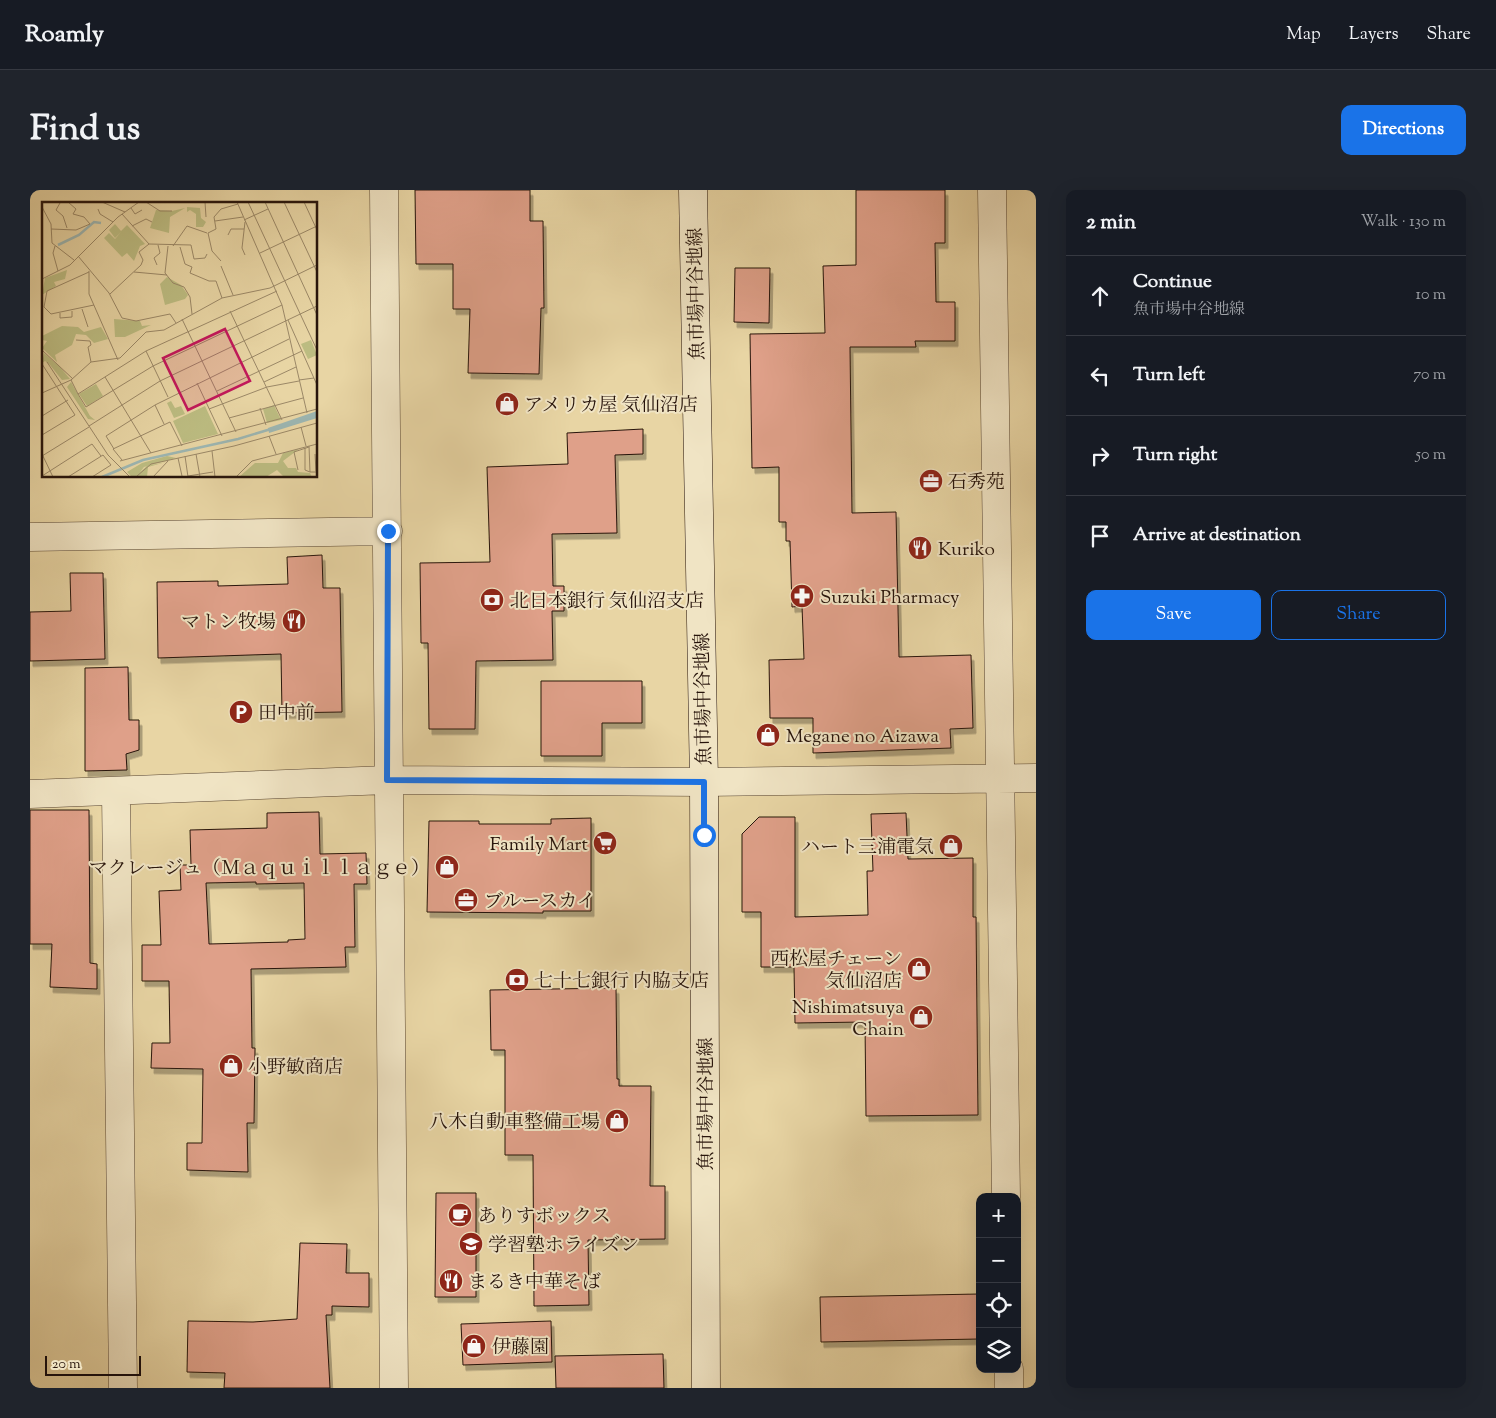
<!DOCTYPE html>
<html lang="en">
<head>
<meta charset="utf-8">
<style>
  body { margin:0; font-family:"Sorts Mill Goudy","Noto Serif JP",serif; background:#20242c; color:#f1f3f6 }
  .controls { position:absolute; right:15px; bottom:15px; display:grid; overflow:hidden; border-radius:10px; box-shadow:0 5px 20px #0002 }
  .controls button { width:45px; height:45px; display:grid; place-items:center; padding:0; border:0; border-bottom:1px solid #363941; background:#171b24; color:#f1f3f6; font:25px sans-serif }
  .scale { position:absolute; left:15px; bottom:12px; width:96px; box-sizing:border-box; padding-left:5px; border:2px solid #27140b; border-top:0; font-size:14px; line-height:18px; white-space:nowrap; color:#27140b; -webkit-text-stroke:4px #f0e4c4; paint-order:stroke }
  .stop { position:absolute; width:15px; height:15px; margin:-11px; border:4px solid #1a73e8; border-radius:50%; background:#fff }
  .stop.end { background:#1a73e8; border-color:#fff; box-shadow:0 1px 5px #0008 }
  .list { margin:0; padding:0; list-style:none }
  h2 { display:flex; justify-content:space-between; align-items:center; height:65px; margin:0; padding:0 20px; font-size:21px }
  h2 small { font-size:16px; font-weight:400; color:#9ea1a6 }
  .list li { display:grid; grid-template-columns:32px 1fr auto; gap:15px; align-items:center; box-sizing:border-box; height:80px; padding:0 20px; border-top:1px solid #363941 }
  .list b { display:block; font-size:19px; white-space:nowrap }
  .list p { margin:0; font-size:16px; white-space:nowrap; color:#9ea1a6 }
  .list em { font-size:16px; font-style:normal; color:#9ea1a6 }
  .actions { display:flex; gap:10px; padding:15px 20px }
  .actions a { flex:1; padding:11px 0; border:1px solid #1a73e8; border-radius:10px; text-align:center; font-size:18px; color:#1a73e8 }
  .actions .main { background:#1a73e8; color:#fff }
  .icon { flex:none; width:28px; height:28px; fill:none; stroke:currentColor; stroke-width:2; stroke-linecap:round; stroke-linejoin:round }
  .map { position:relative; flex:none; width:1006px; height:1198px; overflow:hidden; border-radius:10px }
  header { display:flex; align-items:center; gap:30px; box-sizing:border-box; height:70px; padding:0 25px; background:#171b24; border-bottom:1px solid #363941 }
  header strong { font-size:24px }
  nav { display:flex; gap:28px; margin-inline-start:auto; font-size:18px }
  .intro { display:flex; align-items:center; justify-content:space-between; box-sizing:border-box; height:120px; padding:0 30px }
  h1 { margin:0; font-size:35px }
  .button { padding:12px 22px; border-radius:10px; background:#1a73e8; color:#fff; font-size:18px; font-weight:700 }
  main { display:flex; gap:30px; padding:0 30px }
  aside { flex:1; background:#171b24; border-radius:10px; box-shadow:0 5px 20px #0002 }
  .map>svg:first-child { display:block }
  .building { fill:#dfa089; stroke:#27140b; fill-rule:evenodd; filter:url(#shadow) }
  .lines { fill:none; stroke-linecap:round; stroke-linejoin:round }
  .street-casing { stroke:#574431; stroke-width:29 }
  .secondary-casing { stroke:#27140b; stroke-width:29 }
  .street { stroke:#f0e4c4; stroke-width:28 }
  .secondary { stroke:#f0e4c4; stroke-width:28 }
  .route { stroke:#1a73e8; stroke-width:6 }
  .labels { text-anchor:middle; stroke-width:4; stroke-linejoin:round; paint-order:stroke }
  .street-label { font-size:19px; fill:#27140b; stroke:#f0e4c4 }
  .poi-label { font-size:19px; fill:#27140b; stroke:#f0e4c4; text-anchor:start }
  .inset-river { fill:none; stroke:#9cb6b2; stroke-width:2.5 }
  .inset-road { fill:none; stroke:#9b8867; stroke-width:1 }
  .view { fill:#c2185b; fill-opacity:0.15; stroke:#c2185b; stroke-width:2.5 }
  .inset-edge { fill:none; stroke:#27140b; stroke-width:2.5 }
</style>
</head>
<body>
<header>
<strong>Roamly</strong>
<nav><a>Map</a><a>Layers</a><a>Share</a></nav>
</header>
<div class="intro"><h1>Find us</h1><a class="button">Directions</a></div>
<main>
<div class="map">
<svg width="1006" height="1198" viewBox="0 0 1006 1198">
  <defs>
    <filter id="shadow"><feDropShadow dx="3" dy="5.5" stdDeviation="0" flood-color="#0004"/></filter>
  </defs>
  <rect width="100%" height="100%" fill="#e8d5a4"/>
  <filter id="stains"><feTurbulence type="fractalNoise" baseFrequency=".004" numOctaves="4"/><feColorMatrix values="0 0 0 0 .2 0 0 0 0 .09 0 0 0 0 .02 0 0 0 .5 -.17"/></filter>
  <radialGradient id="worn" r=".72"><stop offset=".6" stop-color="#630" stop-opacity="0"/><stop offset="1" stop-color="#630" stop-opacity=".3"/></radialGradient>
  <!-- building -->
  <path class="building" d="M385 0H500V31H513L514 118H511L509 184 438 183 440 119H423V74H386Z
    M826 0H915V53H905L906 112H925V151H885L886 157H820L822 323 866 322 869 467 941 465 943 538 920 539 921 558 783 563V528H740L739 470 774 469 772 416 762 417 760 351H756V332H749V277L722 278 720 144 795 143 793 76 826 75Z
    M705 78H740L739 133 704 132Z
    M613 239V264L585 265 587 343 522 344 523 396H534V421H522L523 470 446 471 445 539H399L398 453H391L390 373 460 372 457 277 538 274 537 243Z
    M292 365 293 398H310L312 522 252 523 251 464 128 468 127 392 188 391V396L258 394 257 367Z
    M40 383H73L75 469 0 471V422L41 421Z
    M98 477 99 530H109V560L96 564 97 580 55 581V478Z
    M511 491H612V533H572V566H511Z
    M0 620H59L60 773 67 774V799L20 797 22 754H0Z
    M289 622 290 664 336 663 337 694H324L325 757H315L316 777 221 779 222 858H225L224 933H217L218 982 157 980V953H172L173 879 121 878 122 853H140L139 791H112V755H131L129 701 151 700 150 675H161L160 640 237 638V623ZM226 692V694L274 693 275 749 258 750V752L179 754 176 693Z
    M876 623 878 669 943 668V727H946L948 925 836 926 835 832 765 833 764 777H731V722H712V644L729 627H765V727L838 725 837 681H843L841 624Z
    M561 628V721H513V723L397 722 399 631H449V634H521V629Z
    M586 798 587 889H589V896H621L620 996H635V1049L558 1050 559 1115 504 1116 503 965H475V860H461L460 800Z
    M406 1003H446V1107H405Z
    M270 1053 317 1054 316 1083H339V1117L302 1116V1125H296L300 1198H194L195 1183 157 1182 158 1131 223 1132 267 1129Z
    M949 1104V1149L791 1152 790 1107Z
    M521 1131 522 1172 433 1175 431 1134Z
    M633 1164 634 1198H526L525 1166Z"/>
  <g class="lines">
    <!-- street casing -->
    <g class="street-casing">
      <path id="street" d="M354 0 364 1198
        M962 0 976 1007
        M0 347 358 341
        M86 602 93 1198
        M0 604 357 590 674 592 1006 588
        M979 1179V1198"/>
    </g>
    <!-- secondary casing -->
    <g class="secondary-casing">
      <path id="secondary" d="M663 0 674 592 676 1198"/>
    </g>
    <!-- street -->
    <use href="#street" class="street"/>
    <!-- secondary -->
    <use href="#secondary" class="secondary"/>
  </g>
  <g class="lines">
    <!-- route -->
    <path class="route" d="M358 341 357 590 674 592V645"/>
  </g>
  <!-- icons -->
  <defs>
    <g id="shop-disc" transform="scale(1.25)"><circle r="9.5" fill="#8f2418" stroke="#f0e4c4"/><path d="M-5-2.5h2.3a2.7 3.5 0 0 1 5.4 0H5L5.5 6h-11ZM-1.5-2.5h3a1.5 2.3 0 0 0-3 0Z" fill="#fff"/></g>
    <g id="office-disc" transform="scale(1.25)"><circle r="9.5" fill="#8f2418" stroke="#f0e4c4"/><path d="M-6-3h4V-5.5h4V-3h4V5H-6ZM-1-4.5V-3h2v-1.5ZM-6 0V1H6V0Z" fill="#fff"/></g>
    <g id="restaurant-disc" transform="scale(1.25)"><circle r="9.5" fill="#8f2418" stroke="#f0e4c4"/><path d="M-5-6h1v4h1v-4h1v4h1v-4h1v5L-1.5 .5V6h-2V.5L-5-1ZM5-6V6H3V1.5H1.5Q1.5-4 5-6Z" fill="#fff"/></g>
    <g id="pharmacy-disc" transform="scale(1.25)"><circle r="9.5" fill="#8f2418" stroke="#f0e4c4"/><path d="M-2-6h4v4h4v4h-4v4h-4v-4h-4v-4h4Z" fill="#fff"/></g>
    <g id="bank-disc" transform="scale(1.25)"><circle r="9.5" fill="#8f2418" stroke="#f0e4c4"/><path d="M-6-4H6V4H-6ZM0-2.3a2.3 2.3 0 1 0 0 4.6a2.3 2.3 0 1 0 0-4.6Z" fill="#fff"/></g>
    <g id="parking-disc" transform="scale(1.25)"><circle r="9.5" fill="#8f2418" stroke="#f0e4c4"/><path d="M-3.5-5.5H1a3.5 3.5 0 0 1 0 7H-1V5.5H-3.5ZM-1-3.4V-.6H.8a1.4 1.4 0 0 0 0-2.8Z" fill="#fff"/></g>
    <g id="supermarket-disc" transform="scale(1.25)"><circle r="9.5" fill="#8f2418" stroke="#f0e4c4"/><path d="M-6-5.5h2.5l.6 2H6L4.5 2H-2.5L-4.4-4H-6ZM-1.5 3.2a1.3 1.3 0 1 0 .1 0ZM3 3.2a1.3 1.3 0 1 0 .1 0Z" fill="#fff"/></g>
    <g id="cafe-disc" transform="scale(1.25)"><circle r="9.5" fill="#8f2418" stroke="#f0e4c4"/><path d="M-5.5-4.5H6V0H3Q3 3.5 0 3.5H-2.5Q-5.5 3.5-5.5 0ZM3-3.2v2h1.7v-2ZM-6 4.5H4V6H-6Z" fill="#fff"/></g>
    <g id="school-disc" transform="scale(1.25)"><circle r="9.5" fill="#8f2418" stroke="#f0e4c4"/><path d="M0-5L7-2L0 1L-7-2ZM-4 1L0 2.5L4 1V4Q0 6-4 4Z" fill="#fff"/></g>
  </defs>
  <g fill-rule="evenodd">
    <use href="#shop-disc" x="477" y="214"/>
    <use href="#office-disc" x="901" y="291"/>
    <use href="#restaurant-disc" x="890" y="358"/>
    <use href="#pharmacy-disc" x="772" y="406"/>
    <use href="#bank-disc" x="462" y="410"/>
    <use href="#restaurant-disc" x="264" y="431"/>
    <use href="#parking-disc" x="211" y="522"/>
    <use href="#shop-disc" x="738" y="545"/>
    <use href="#supermarket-disc" x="575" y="653"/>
    <use href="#shop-disc" x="921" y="656"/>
    <use href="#shop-disc" x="417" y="677"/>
    <use href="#office-disc" x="436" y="710"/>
    <use href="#shop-disc" x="889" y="779"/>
    <use href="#bank-disc" x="487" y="790"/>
    <use href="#shop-disc" x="891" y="827"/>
    <use href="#shop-disc" x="201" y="876"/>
    <use href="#shop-disc" x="587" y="931"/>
    <use href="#cafe-disc" x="430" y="1025"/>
    <use href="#school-disc" x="441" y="1054"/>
    <use href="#restaurant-disc" x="421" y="1091"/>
    <use href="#shop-disc" x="444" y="1156"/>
  </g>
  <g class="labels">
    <!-- street labels -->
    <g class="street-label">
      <text transform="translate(665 104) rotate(-91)" y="7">魚市場中谷地線</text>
      <text transform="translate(672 509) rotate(-91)" y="7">魚市場中谷地線</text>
      <text transform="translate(675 914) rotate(-90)" y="7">魚市場中谷地線</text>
    </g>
    <!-- poi labels -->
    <g class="poi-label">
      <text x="494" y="221">アメリカ屋 気仙沼店</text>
      <text x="918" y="298">石秀苑</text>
      <text x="908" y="365">Kuriko</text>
      <text x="790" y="413">Suzuki Pharmacy</text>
      <text x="480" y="417">北日本銀行 気仙沼支店</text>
      <text x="246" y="438" text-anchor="end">マトン牧場</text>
      <text x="228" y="529">田中前</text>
      <text x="756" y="552">Megane no Aizawa</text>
      <text x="558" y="660" text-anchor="end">Family Mart</text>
      <text x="904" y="663" text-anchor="end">ハート三浦電気</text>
      <text x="400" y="684" text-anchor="end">マクレージュ（Ｍａｑｕｉｌｌａｇｅ）</text>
      <text x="454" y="717">ブルースカイ</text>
      <text x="872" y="775" text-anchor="end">西松屋チェーン<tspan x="872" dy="22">気仙沼店</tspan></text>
      <text x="504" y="797">七十七銀行 内脇支店</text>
      <text x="874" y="823" text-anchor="end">Nishimatsuya<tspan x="874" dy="22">Chain</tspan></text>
      <text x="218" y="883">小野敏商店</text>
      <text x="570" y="938" text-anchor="end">八木自動車整備工場</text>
      <text x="448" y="1032">ありすボックス</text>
      <text x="458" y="1061">学習塾ホライズン</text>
      <text x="438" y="1098">まるき中華そば</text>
      <text x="462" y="1163">伊藤園</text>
    </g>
  </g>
  <!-- overview -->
  <g transform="translate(12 12)">
    <rect width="275" height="275" fill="#e8d5a4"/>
    <path d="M145 5 158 6 159 16 164 20 161 25H154V12L148 8 145 10ZM143 6 128 15 127 31 108 26 114 8 130 9ZM73 22 79 29 85 23 103 42 98 44 92 59 85 51 80 55 62 36 67 31 73 37 79 30 73 36 67 28ZM25 68 23 77 12 80 14 84 0 93 3 76ZM125 75 139 83 146 93 143 97 123 103 118 82ZM72 117 98 119 100 124 109 123 83 135H73ZM20 124 36 125 42 130 59 125 66 137 52 141 44 133 34 132 30 143 13 153 15 160 0 146 5 139 0 138V134ZM269 138 275 153 266 157 259 142ZM2 151 18 165 28 177 20 178 8 163 3 159 0 161ZM29 180 48 214 53 218 46 217 25 185ZM54 182 61 194 45 204 37 192ZM129 199 133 206 139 204 143 212 132 216 125 201ZM232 203 239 218 225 221 221 207ZM163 204 176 232 141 241 131 219ZM257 247 241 259 246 266H254L256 270 268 271 270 275H242L235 268 224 275H197L213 261H236L241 251ZM125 254 134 256 102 265 98 270 105 264 124 260 106 265 105 275H90L85 270 100 261Z" fill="#bcbc81"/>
    <path d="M275 209V216L227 231 226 226Z" fill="#9cb6b2"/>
    <path class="inset-river" d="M16 43 37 33 52 20 59 21M60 275 101 258 196 237 229 227"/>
    <path class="inset-road" d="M60 0 83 10M104 0 118 9H130M163 0 164 15M195 0 240 103 265 211M206 0 275 148M223 0 275 113M242 0 275 70M262 0 275 28M18 1 14 8 21 14 25 26M0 5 9 22 10 41 32 58M89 6 93 12 100 8M56 7 58 12 71 20M80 12 107 42M202 18 226 7M173 19 201 15M90 24 104 17 110 20M9 27 34 28 48 22 42 15 31 12 34 7 26 0M186 33 189 27H202M13 44 11 51 16 69M126 44 123 71 131 81 142 85 148 95 150 112M131 44 145 24 165 31M138 45 143 62 150 65 148 71 167 79H174L180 96M218 51 275 24M203 53 200 46 203 20M36 54 67 91 80 116 94 119 128 112 134 121M179 59 170 49 166 31 174 27 172 15 179 7 196 2M115 63 112 56 118 51 116 43M179 64 191 93M47 69V92L76 158M47 70 5 89 2 105 9 112 52 103M92 70 125 73M0 77 28 63 76 15 97 0M68 92 99 63 101 58 97 50 107 42 149 43 152 57 163 56 165 52M40 107 46 125M188 109 240 218M18 111V116L30 115V109M140 117 194 230M246 118 275 183M34 138 48 139 49 143 46 145 49 160M104 149 126 195M0 152 1 149 31 177M5 160 66 253 88 275M0 162 33 213 0 233M63 175 109 251M29 178 36 192 104 149 235 89M257 178 272 176M222 180 254 165M155 181 180 234M175 189 260 149M0 191 29 178 49 160 78 156 104 130 122 128 180 96 228 86 275 63M36 192 44 205 111 164 240 103M113 203 122 222M218 206 224 223M167 207 225 185 257 179M0 214 26 198M187 216 261 196M47 224 118 179 275 104M259 225 264 244M227 234 234 252M267 244 268 270H275M263 246V268L268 270M72 247 64 234 113 203 247 137M170 249 173 275M0 252 11 275M154 252 158 275M273 252 274 269M0 254 47 225M143 254 146 275M136 256 140 274M80 258 71 247 128 220 140 244M78 259 275 207M256 268 252 250 267 245M0 274 50 242 59 254M95 274 109 262 192 244 275 221M146 274 171 270M26 275 61 253 69 263M50 275 69 263M111 275 126 259M194 275 210 259 275 242"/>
    <path class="view" d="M183 127 208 179 146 208 121 156Z"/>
    <rect width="275" height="275" class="inset-edge"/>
  </g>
  <rect width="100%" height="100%" filter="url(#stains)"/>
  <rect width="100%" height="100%" fill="url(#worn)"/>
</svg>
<div class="controls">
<button>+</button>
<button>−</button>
<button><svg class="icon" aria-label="locate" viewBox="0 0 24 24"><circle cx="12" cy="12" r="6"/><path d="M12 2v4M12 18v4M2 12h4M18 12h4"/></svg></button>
<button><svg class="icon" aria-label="layers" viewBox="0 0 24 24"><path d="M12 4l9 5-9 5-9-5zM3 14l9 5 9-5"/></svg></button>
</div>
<div class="scale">20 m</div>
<div class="stop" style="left:674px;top:645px"></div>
<div class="stop end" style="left:358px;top:341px"></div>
</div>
<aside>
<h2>2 min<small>Walk · 130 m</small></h2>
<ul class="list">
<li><svg class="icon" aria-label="ahead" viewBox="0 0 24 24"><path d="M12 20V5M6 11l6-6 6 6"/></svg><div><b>Continue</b><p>魚市場中谷地線</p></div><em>10 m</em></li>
<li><svg class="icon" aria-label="left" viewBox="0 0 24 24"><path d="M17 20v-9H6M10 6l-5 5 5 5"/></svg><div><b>Turn left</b></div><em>70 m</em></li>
<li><svg class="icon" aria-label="right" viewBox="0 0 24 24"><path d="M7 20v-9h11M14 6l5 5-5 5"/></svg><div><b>Turn right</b></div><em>50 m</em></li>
<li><svg class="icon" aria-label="arrive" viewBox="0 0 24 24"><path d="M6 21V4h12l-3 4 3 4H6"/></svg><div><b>Arrive at destination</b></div></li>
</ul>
<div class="actions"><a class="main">Save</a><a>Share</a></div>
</aside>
</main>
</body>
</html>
